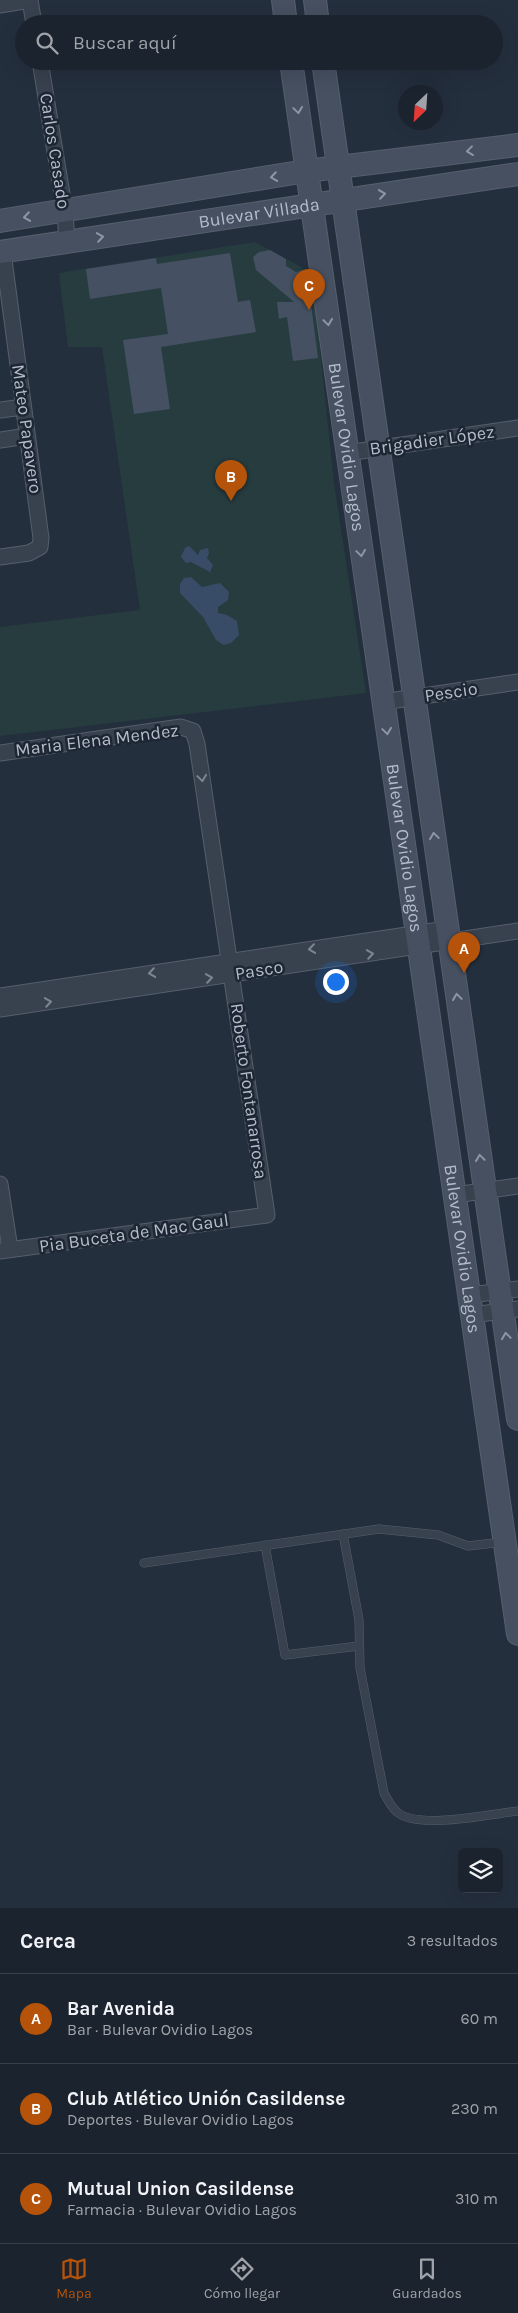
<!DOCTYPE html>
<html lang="es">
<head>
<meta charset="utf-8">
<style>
  body { margin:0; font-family:Karla,sans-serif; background:#242b36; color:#f1f3f6 }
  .controls { position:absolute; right:15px; bottom:15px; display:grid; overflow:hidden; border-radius:8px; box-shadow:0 5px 20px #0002 }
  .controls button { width:45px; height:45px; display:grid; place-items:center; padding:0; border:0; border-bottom:1px solid #39404a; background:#1b232e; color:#f1f3f6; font:25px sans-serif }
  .compass { position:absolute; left:398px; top:85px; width:45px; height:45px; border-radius:50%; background:#1b232e; box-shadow:0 5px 20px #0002; rotate:205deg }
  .you { position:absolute; left:335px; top:981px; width:18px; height:18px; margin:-12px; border:4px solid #fff; border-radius:50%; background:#1a73e8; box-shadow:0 0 0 8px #1a73e833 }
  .badge { display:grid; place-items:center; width:32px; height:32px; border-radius:50%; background:#b45309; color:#fff; font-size:16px; font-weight:700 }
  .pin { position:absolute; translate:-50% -41px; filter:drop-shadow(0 1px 2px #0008) }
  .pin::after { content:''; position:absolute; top:26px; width:18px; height:15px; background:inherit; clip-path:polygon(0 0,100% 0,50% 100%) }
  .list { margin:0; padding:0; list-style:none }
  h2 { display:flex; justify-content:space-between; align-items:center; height:65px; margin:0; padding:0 20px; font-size:21px }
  h2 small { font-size:16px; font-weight:400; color:#a0a4aa }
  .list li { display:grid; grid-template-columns:32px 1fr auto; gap:15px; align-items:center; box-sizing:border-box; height:90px; padding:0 20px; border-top:1px solid #39404a }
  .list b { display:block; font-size:19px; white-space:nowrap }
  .list p { margin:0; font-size:16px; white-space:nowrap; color:#a0a4aa }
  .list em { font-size:16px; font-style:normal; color:#a0a4aa }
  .icon { flex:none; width:28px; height:28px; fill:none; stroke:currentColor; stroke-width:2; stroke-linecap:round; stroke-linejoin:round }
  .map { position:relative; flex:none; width:518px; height:1908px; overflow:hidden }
  .search { position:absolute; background:#1b232e; box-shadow:0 5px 20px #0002; left:15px; right:15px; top:15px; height:55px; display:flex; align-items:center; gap:12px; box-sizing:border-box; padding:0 18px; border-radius:28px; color:#a0a4aa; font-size:19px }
  .sheet { height:335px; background:#1b232e }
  nav { display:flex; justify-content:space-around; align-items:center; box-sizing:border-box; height:70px; border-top:1px solid #39404a; background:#1b232e; font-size:14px; color:#a0a4aa }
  nav a { display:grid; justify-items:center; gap:2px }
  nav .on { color:#b45309 }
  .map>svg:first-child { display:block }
  .green { fill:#263c3f }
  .water { fill:#394c67 }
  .building { fill:#455162 }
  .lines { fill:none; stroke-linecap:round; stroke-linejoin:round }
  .service-casing { stroke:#565f6c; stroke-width:9 }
  .minor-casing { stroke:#565f6c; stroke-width:17 }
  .secondary-casing { stroke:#565f6c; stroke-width:24 }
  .service { stroke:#38414e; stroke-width:8 }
  .minor { stroke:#38414e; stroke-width:15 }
  .secondary { stroke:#465061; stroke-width:22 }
  .oneway { stroke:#8e96a5 }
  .oneway2 { stroke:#7c8592 }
  .labels { text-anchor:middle; stroke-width:5; stroke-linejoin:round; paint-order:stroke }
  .street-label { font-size:18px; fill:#b4bcc9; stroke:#1d2633 }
</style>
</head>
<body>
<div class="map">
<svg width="518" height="1908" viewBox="0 0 518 1908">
  <rect width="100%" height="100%" fill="#242f3e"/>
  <!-- green -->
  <path class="green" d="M255 242 312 273 334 483 366 693 0 736V627L140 610 102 347H68L59 273Z"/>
  <!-- water -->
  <path class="water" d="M189 546 198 555 200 550 208 548 209 553 207 558 213 565 210 572 191 562 186 563 181 557 185 548Z
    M191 577 202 587 220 583 229 592 228 600 218 607V613L227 615 237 621 239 635 231 643 224 645 216 640 203 617 180 593V584L184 578Z"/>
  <!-- building -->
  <path class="building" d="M270 250 286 259V266L296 272 302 270 307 273 318 358 293 361 287 317 279 319 277 302H294L256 270 253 257 259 252Z
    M230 253 238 302 250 300 256 332 161 347 170 409 134 414 123 340 168 334 161 288 90 299 86 269 156 258 157 264Z"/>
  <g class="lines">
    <!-- service casing -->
    <g class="service-casing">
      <path id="service" d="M343 1534 359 1620 360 1668 384 1793C388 1800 391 1807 397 1812 417 1830 491 1814 518 1811
        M265 1545 285 1655 359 1646
        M144 1563 379 1529 438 1535 468 1546 503 1542"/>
    </g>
    <!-- minor casing -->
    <g class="minor-casing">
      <path id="minor" d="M30 0 34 24
        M0 5 30 0
        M40 61 65 212 67 242
        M0 410 23 407
        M0 440 27 436
        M347 453 518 428
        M0 557 29 553 40 547 41 538 3 252
        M383 702 518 682
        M0 753 181 727 193 731 197 744 267 1215 0 1251
        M0 996 447 929
        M0 1009 518 931
        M0 1184 10 1249
        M455 1195 518 1186
        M470 1295 518 1289
        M472 1315 518 1309"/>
    </g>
    <!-- secondary casing -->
    <g class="secondary-casing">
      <g id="secondary">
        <path d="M283 0 286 24"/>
        <path d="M315 0 318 24"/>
        <path id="s1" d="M291 61 518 1634"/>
        <path d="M323 61 518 1419"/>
        <path d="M0 221 306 171 518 145"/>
        <path id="s2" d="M0 252 518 174"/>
      </g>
    </g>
    <!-- service -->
    <use href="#service" class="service"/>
    <!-- minor -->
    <use href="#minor" class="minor"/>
    <!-- secondary -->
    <use href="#secondary" class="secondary"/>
  </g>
  <!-- one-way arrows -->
  <defs><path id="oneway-chevron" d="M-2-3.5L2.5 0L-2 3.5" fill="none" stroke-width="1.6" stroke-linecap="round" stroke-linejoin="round" transform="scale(1.25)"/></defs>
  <g class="oneway">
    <use href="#oneway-chevron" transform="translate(298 110) rotate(82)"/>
    <use href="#oneway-chevron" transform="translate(470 151) rotate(173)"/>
    <use href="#oneway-chevron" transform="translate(274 177) rotate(171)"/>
    <use href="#oneway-chevron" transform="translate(382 194) rotate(-8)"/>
    <use href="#oneway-chevron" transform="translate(27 217) rotate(172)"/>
    <use href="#oneway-chevron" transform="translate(100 237) rotate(-9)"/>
    <use href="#oneway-chevron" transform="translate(328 322) rotate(82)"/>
    <use href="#oneway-chevron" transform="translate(361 553) rotate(82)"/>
    <use href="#oneway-chevron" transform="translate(387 731) rotate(82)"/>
    <use href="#oneway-chevron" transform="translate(434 836) rotate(-98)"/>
    <use href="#oneway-chevron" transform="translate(457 997) rotate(-98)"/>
    <use href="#oneway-chevron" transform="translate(480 1158) rotate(-98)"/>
    <use href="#oneway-chevron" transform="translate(506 1336) rotate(-98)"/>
  </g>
  <g class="oneway2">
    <use href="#oneway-chevron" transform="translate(202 778) rotate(82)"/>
    <use href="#oneway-chevron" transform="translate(312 949) rotate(172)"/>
    <use href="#oneway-chevron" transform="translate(370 954) rotate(-9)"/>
    <use href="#oneway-chevron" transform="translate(152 973) rotate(171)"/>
    <use href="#oneway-chevron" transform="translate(209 978) rotate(-9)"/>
    <use href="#oneway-chevron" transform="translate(48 1002) rotate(-9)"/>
  </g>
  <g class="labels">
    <!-- street labels -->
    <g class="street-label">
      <text transform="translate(55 151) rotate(81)" y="6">Carlos Casado</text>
      <text dy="6" stroke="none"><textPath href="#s2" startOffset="262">Bulevar Villada</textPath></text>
      <text transform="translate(27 429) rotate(82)" y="6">Mateo Papavero</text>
      <text transform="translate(432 440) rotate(-8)" y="6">Brigadier López</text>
      <text dy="6" stroke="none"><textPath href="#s1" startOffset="390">Bulevar Ovidio Lagos</textPath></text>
      <text transform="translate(451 692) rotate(-8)" y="6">Pescio</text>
      <text transform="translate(97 740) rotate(-7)" y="6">Maria Elena Mendez</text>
      <text dy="6" stroke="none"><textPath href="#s1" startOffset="795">Bulevar Ovidio Lagos</textPath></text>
      <text transform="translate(259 970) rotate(-9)" y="6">Pasco</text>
      <text transform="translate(249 1091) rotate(82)" y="6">Roberto Fontanarrosa</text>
      <text transform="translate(134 1233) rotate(-8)" y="6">Pia Buceta de Mac Gaul</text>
      <text dy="6" stroke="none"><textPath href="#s1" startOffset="1200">Bulevar Ovidio Lagos</textPath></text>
    </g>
  </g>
</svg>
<div class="controls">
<button><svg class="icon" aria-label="layers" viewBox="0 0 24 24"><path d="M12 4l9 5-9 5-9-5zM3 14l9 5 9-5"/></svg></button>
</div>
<svg class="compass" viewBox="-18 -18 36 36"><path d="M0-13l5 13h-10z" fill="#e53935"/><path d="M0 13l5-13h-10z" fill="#a0a4aa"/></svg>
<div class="you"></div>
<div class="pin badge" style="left:464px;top:973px">A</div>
<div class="pin badge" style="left:231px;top:501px">B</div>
<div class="pin badge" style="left:309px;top:310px">C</div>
<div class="search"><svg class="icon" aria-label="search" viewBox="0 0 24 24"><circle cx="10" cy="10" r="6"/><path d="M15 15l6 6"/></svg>Buscar aquí</div>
</div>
<section class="sheet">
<h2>Cerca<small>3 resultados</small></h2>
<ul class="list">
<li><span class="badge">A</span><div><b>Bar Avenida</b><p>Bar · Bulevar Ovidio Lagos</p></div><em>60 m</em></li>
<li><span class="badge">B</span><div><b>Club Atlético Unión Casildense</b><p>Deportes · Bulevar Ovidio Lagos</p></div><em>230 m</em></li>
<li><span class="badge">C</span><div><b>Mutual Union Casildense</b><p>Farmacia · Bulevar Ovidio Lagos</p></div><em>310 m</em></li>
</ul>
</section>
<nav>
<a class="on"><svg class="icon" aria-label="map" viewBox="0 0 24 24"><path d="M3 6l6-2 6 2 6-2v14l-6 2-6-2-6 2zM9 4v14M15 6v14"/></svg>Mapa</a>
<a><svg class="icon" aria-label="directions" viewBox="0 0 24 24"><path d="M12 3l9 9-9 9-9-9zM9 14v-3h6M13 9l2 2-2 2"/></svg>Cómo llegar</a>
<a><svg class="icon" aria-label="saved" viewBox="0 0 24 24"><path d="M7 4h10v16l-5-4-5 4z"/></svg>Guardados</a>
</nav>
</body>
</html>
